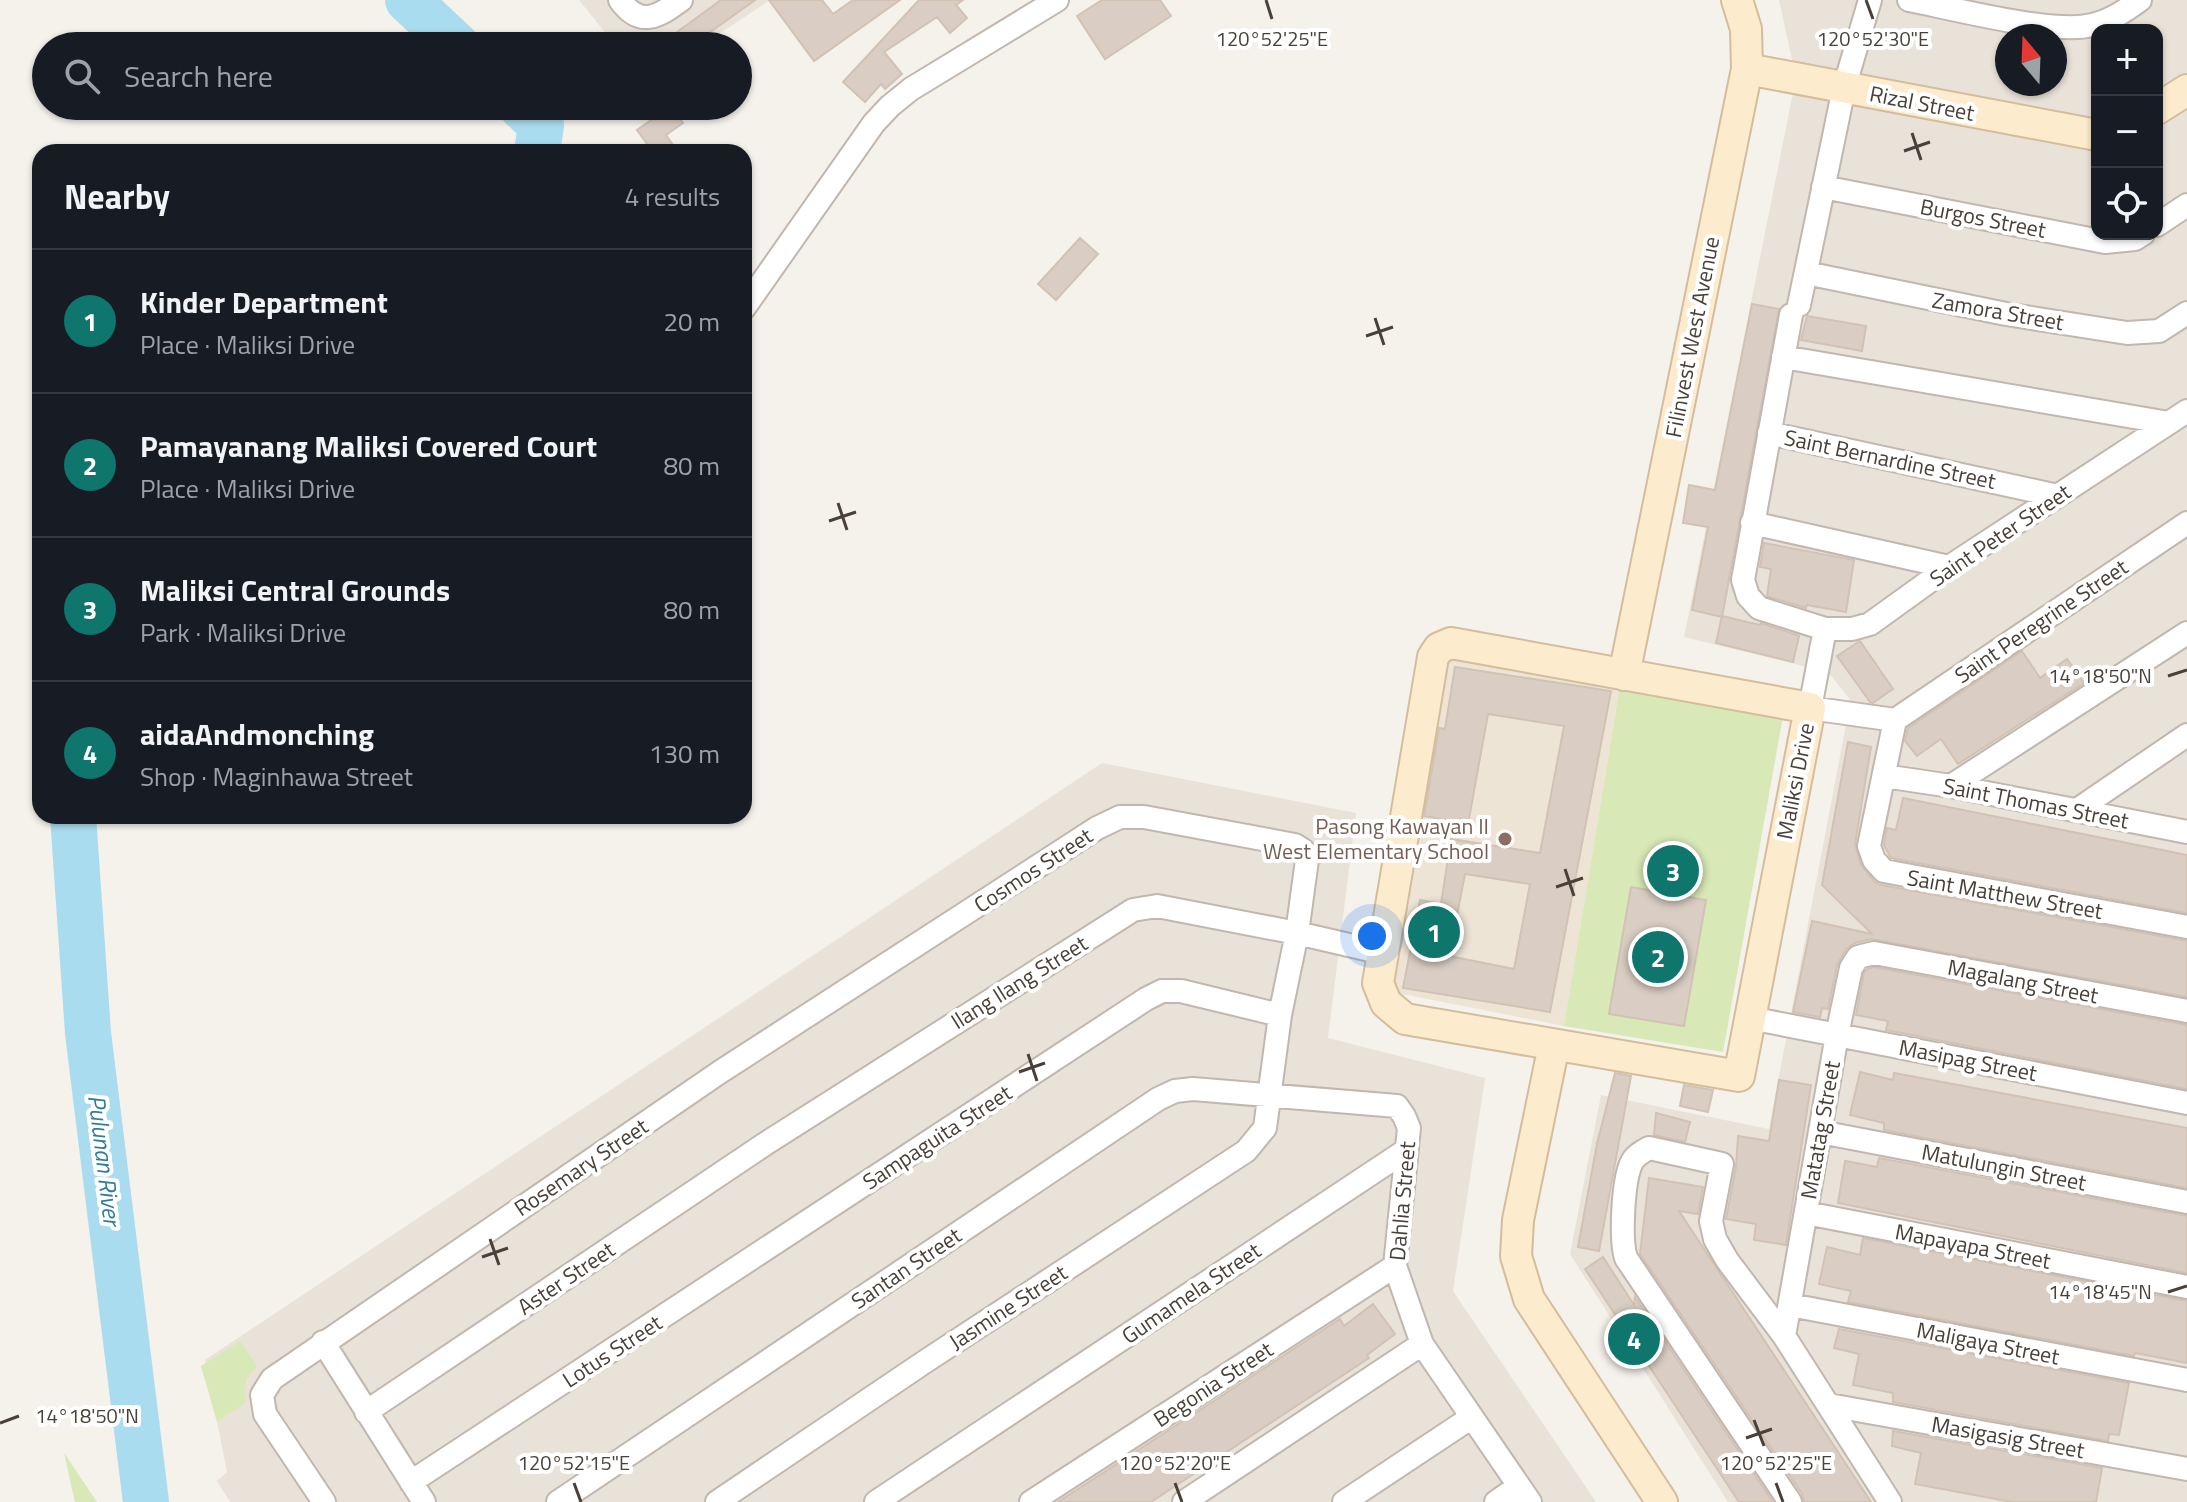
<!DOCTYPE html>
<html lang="en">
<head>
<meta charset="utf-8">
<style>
  body { margin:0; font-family:"Titillium Web",sans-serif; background:#242831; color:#f1f3f6 }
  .controls { position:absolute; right:24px; top:24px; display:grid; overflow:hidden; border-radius:16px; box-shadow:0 2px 6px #0004 }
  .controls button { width:72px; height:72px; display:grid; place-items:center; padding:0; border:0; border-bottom:2px solid #363941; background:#171b24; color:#f1f3f6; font:40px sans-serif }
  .compass { position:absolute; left:1995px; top:24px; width:72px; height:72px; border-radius:50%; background:#171b24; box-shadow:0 2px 6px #0004; rotate:341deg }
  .you { position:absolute; left:1372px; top:936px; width:28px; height:28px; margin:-20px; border:6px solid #fff; border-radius:50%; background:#1a73e8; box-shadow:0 0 0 12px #1a73e833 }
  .badge { display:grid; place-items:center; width:52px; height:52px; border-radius:50%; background:#0f766e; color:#fff; font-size:26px; font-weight:700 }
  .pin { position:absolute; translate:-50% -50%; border:4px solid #fff; box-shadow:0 2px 8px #0006 }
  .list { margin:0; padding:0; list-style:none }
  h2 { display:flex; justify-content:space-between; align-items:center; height:104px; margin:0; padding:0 32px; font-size:34px }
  h2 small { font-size:26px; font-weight:400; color:#9ea1a6 }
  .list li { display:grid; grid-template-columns:52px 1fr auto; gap:24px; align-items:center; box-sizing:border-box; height:144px; padding:0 32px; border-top:2px solid #363941 }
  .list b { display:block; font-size:30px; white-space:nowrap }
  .list p { margin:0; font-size:26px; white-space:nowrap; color:#9ea1a6 }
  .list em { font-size:26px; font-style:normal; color:#9ea1a6 }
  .icon { flex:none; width:44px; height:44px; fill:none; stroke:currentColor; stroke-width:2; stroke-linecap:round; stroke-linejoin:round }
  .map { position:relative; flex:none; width:2187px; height:1502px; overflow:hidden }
  .search { position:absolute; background:#171b24; box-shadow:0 2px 6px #0004; left:32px; top:32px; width:720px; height:88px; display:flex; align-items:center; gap:20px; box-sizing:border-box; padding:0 28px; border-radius:44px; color:#9ea1a6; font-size:30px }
  .panel { position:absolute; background:#171b24; box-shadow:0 2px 6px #0004; left:32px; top:144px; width:720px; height:680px; border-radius:24px }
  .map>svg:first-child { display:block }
  .residential { fill:#e9e2d9; fill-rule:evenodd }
  .education { fill:#eee4d6 }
  .green { fill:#d8e8b6 }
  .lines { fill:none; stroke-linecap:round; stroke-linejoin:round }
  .river { stroke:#aadcef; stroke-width:46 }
  .building { fill:#dacec4; stroke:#d1c2b4; stroke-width:2; fill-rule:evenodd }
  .street-casing { stroke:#c1b7ae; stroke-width:26 }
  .secondary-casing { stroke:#d3bd9c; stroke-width:34 }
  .street { stroke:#fff; stroke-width:22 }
  .secondary { stroke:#fdebcd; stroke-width:30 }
  .ticks { fill:none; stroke:#494139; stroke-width:3 }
  .education-dot { fill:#8d6e63; stroke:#fff; stroke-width:3 }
  .labels { text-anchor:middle; stroke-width:8; stroke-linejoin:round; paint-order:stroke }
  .street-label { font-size:22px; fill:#494139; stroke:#fff }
  .education-label { font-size:22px; fill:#785e54; stroke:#fff; text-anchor:end }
  .water-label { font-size:24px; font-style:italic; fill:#2f7c9b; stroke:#fff }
  .ticks-label { font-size:20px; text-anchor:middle; fill:#494139; stroke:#fff; stroke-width:8; stroke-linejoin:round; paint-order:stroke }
</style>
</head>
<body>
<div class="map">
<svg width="2187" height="1502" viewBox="0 0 2187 1502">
  <rect width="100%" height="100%" fill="#f5f1eb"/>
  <!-- residential -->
  <path class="residential" d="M579 0H770L701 46H616Z
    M1779 0H2187V1502H1728L1570 1254 1601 1095 1769 1129 1845 730 1849 698 1828 672 1684 637 1796 78ZM2097 30H2157V234H2097ZM2007 36H2055V84H2007Z
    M1102 763 1356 813 1328 1038 1485 1078 1453 1291 1596 1502H230L217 1481 227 1472 205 1360Z"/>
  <!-- education -->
  <path class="education" d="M1444 657 1620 686 1564 1026 1392 992Z"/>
  <!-- green -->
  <path class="green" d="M1620 686 1783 716 1723 1052 1564 1026Z
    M240 1341 257 1366 246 1380 245 1403 217 1422 201 1366Z
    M64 1453 97 1502H75Z"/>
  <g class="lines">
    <!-- river -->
    <path class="river" d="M408 0 457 46
      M521 106 541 125 537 152
      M73 816 88 1033 146 1502"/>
  </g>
  <!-- building -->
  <path class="building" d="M721 0H755L702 38 708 46H658Z
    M769 0H822L833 14 853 0H900L814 61Z
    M919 0H963L956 5 967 18 950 33 937 17 884 52 902 74 885 89 881 84 865 102 843 82Z
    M1102 0H1160L1171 16 1105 59 1077 16Z
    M671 106 683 123 666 135 678 152H653L637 130Z
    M1080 238 1098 254 1056 300 1038 284Z
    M1752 304 1779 309 1722 617 1692 610 1708 527 1683 523 1689 485 1715 490Z
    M1807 316 1866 326 1862 351 1801 340Z
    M1764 543 1854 560 1846 612 1807 605 1806 608 1767 596 1771 569 1760 567Z
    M1722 616 1760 625 1761 623 1799 636 1793 662 1716 643Z
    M1860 641 1893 689 1873 703 1870 702 1837 656Z
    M2022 651 2040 678 2067 659 2084 683 1958 764 1941 739 1917 756 1905 741 1908 728Z
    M1455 667 1611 691 1550 1012 1403 988 1420 900 1441 904 1451 839 1540 853 1564 726 1488 714 1468 824 1424 816 1439 728 1445 729ZM1465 874 1530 884 1514 969 1449 956Z
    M1848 742 1871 747 1855 844 1861 865 1874 881 1881 885 2187 941V997L1871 939 1855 943 1846 949 1837 965 1828 1009 1822 1008 1820 1017 1793 1012 1812 921 1872 934 1822 885Z
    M1903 798 2187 855V913L1891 858 1884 845 1887 828 1896 830Z
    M1631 887 1706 900 1684 1026 1609 1014Z
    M1874 967 2187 1025V1089L1886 1030 1888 1021 1856 1015 1864 973 1867 969Z
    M1860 1072 1893 1080 1894 1073 2187 1128V1188L1884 1130V1123L1850 1115Z
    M1615 1073 1631 1076 1599 1251 1578 1247 1597 1144Z
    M1779 1080 1811 1085 1786 1245 1754 1240 1756 1224 1726 1219 1736 1167 1738 1136 1769 1141Z
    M1684 1085 1713 1090 1708 1112 1680 1106Z
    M1656 1113 1690 1122 1685 1142 1654 1135Z
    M1879 1158 2187 1216V1273L1838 1203 1845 1161 1877 1167Z
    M1649 1178 1703 1187 1698 1214 1679 1211 1871 1502H1804L1802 1494 1640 1254Z
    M1863 1238 2187 1301V1363L2135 1353 2134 1356 1848 1302 1851 1291 1819 1284 1827 1247 1860 1255Z
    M1603 1257 1634 1305 1635 1297 1773 1502H1739L1585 1269Z
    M1373 1304 1395 1334 1367 1355 1369 1358 1151 1502H1058L1340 1319 1344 1326Z
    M1839 1329 2129 1383 2119 1435 2109 1434 2108 1441 1893 1402V1393L1853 1385 1859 1354 1834 1348Z
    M1893 1431 2102 1468 2096 1502H2012L1915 1484 1921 1453 1892 1446Z"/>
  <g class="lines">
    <!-- street casing -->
    <g class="street-casing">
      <path id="street" d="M620 0C640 28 658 17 681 0
        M1909 0C1951 8 2054 35 2092 25 2110 21 2125 11 2140 0
        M1823 187 2105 242 2135 239 2143 234
        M2157 225 2187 205
        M1806 273 2006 314 2127 333 2159 331 2187 313
        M1799 305 1844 88 1870 0
        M744 308 874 123 890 106 911 89 1057 0
        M1791 315 1743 580 1748 596 1759 608 1825 629H1852L1870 624 1949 567 2187 411
        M1783 357 2169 423
        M1769 433 2058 496
        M1752 523 1949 567
        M1825 629 1810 708 1895 720
        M1895 720 1869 846 1874 860 1884 871 2187 927
        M1895 720 2187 523
        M1884 776 1951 786 2187 832
        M1951 786 2187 633
        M2077 810 2187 735
        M1750 1018 2187 1103
        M1820 1132 2187 1202
        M1806 1213 2187 1287
        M1790 1305 2187 1380
        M1784 1336 1837 1035 1851 968 1858 957 1874 953 2187 1011
        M323 1342 424 1502
        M1829 1405 2187 1469
        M366 1412 765 1144 1133 910 1157 906 1297 933 1383 953
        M411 1482 1146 999 1162 991H1181L1280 1015
        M324 1502 265 1414 262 1395 272 1379 720 1072 1097 828 1120 817H1144L1295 845 1303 850 1307 860 1297 933 1280 1015 1265 1128 1246 1151 926 1361 717 1502
        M558 1502 1158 1099 1175 1091 1193 1089 1397 1106 1404 1116 1409 1128 1395 1266 1422 1344 1530 1502
        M876 1502 1405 1151
        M1031 1502 1395 1266
        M1184 1502 1422 1344
        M1344 1502 1472 1417
        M1496 1502 1519 1486
        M1790 1502 1626 1258C1620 1240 1623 1182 1631 1164 1634 1156 1642 1152 1649 1148L1722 1164 1711 1221 1715 1239 1727 1260 1784 1336 1890 1502"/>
    </g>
    <!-- secondary casing -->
    <g class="secondary-casing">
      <path id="secondary" d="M1747 69 2097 135
        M2157 109 2187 90
        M1451 643 1810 708 1739 1076 1405 1019 1386 1003 1378 983 1433 657 1439 648Z
        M1624 675 1747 69 1746 29 1737 0
        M1554 1045 1518 1220 1516 1256 1529 1299 1662 1502"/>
    </g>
    <!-- street -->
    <use href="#street" class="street"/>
    <!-- secondary -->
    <use href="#secondary" class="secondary"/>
  </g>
  <!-- ticks -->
  <path class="ticks" d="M1266 0 1272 19M1866 0 1873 19M1912 133 1921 160M1904 151 1930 142M1375 318 1384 345M1366 336 1393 327M838 503 847 530M829 521 856 512M2168 676 2187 670M1565 869 1574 896M1556 887 1583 878M1028 1054 1037 1081M1019 1072 1045 1063M490 1239 499 1265M482 1257 508 1248M2168 1292 2187 1286M1754 1420 1764 1446M0 1423 19 1416M1746 1438 1772 1429M574 1483 581 1502M1175 1483 1182 1502M1776 1483 1783 1502"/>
  <!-- markers -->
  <circle class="education-dot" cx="1505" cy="839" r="8"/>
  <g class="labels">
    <!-- street labels -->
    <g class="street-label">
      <text transform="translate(1922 103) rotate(11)" y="8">Rizal Street</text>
      <text transform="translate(1983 218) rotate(11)" y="8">Burgos Street</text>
      <text transform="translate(1998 311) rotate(10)" y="8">Zamora Street</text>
      <text transform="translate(1692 337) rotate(-79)" y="8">Filinvest West Avenue</text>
      <text transform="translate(1890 459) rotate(12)" y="8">Saint Bernardine Street</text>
      <text transform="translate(2000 535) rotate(-34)" y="8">Saint Peter Street</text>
      <text transform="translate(2041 621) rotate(-34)" y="8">Saint Peregrine Street</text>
      <text transform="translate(1795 781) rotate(-79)" y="8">Maliksi Drive</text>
      <text transform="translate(2036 803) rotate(11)" y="8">Saint Thomas Street</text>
      <text transform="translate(1033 870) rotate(-33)" y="8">Cosmos Street</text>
      <text transform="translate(2005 894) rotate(10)" y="8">Saint Matthew Street</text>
      <text transform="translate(2023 981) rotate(11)" y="8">Magalang Street</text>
      <text transform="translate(1019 982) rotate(-32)" y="8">Ilang Ilang Street</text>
      <text transform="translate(1968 1060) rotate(11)" y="8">Masipag Street</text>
      <text transform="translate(1820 1130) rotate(-80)" y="8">Matatag Street</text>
      <text transform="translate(937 1137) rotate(-33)" y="8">Sampaguita Street</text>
      <text transform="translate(581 1167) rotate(-34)" y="8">Rosemary Street</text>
      <text transform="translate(2004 1167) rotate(11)" y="8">Matulungin Street</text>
      <text transform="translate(1402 1201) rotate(-85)" y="8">Dahlia Street</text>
      <text transform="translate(1973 1246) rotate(11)" y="8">Mapayapa Street</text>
      <text transform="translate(906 1268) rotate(-34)" y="8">Santan Street</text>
      <text transform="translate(566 1278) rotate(-34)" y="8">Aster Street</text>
      <text transform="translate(1191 1293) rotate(-34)" y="8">Gumamela Street</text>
      <text transform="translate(1008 1307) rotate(-33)" y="8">Jasmine Street</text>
      <text transform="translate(1988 1343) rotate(11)" y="8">Maligaya Street</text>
      <text transform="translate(612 1351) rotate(-33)" y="8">Lotus Street</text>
      <text transform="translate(1213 1384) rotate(-33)" y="8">Begonia Street</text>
      <text transform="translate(2008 1437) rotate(10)" y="8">Masigasig Street</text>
    </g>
    <!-- education labels -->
    <g class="education-label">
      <text x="1489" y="834">Pasong Kawayan II<tspan x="1489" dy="25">West Elementary School</tspan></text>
    </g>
    <!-- water labels -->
    <g class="water-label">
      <text transform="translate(104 1160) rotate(83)" y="8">Pulunan River</text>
    </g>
  </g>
  <g class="ticks-label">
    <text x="1272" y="46">120°52'25"E</text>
    <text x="1873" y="46">120°52'30"E</text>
    <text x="2100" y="683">14°18'50"N</text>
    <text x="2100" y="1299">14°18'45"N</text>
    <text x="87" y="1423">14°18'50"N</text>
    <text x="574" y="1470">120°52'15"E</text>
    <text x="1175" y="1470">120°52'20"E</text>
    <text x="1776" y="1470">120°52'25"E</text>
  </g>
</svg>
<div class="controls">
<button>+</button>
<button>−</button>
<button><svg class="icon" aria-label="locate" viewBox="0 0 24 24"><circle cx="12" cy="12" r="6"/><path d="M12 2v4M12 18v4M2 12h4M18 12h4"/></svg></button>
</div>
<svg class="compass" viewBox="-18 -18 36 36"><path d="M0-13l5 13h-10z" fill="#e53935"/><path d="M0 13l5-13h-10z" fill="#9ea1a6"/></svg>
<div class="you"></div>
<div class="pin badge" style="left:1434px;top:932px">1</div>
<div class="pin badge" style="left:1658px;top:957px">2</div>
<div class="pin badge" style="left:1673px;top:871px">3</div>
<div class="pin badge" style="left:1634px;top:1339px">4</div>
<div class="search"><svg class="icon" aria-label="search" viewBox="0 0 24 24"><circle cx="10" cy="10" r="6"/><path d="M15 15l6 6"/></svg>Search here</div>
<section class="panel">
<h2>Nearby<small>4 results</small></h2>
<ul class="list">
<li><span class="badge">1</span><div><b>Kinder Department</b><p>Place · Maliksi Drive</p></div><em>20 m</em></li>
<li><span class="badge">2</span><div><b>Pamayanang Maliksi Covered Court</b><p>Place · Maliksi Drive</p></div><em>80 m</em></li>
<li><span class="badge">3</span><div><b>Maliksi Central Grounds</b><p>Park · Maliksi Drive</p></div><em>80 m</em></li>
<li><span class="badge">4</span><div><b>aidaAndmonching</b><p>Shop · Maginhawa Street</p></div><em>130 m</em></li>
</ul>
</section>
</div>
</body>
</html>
